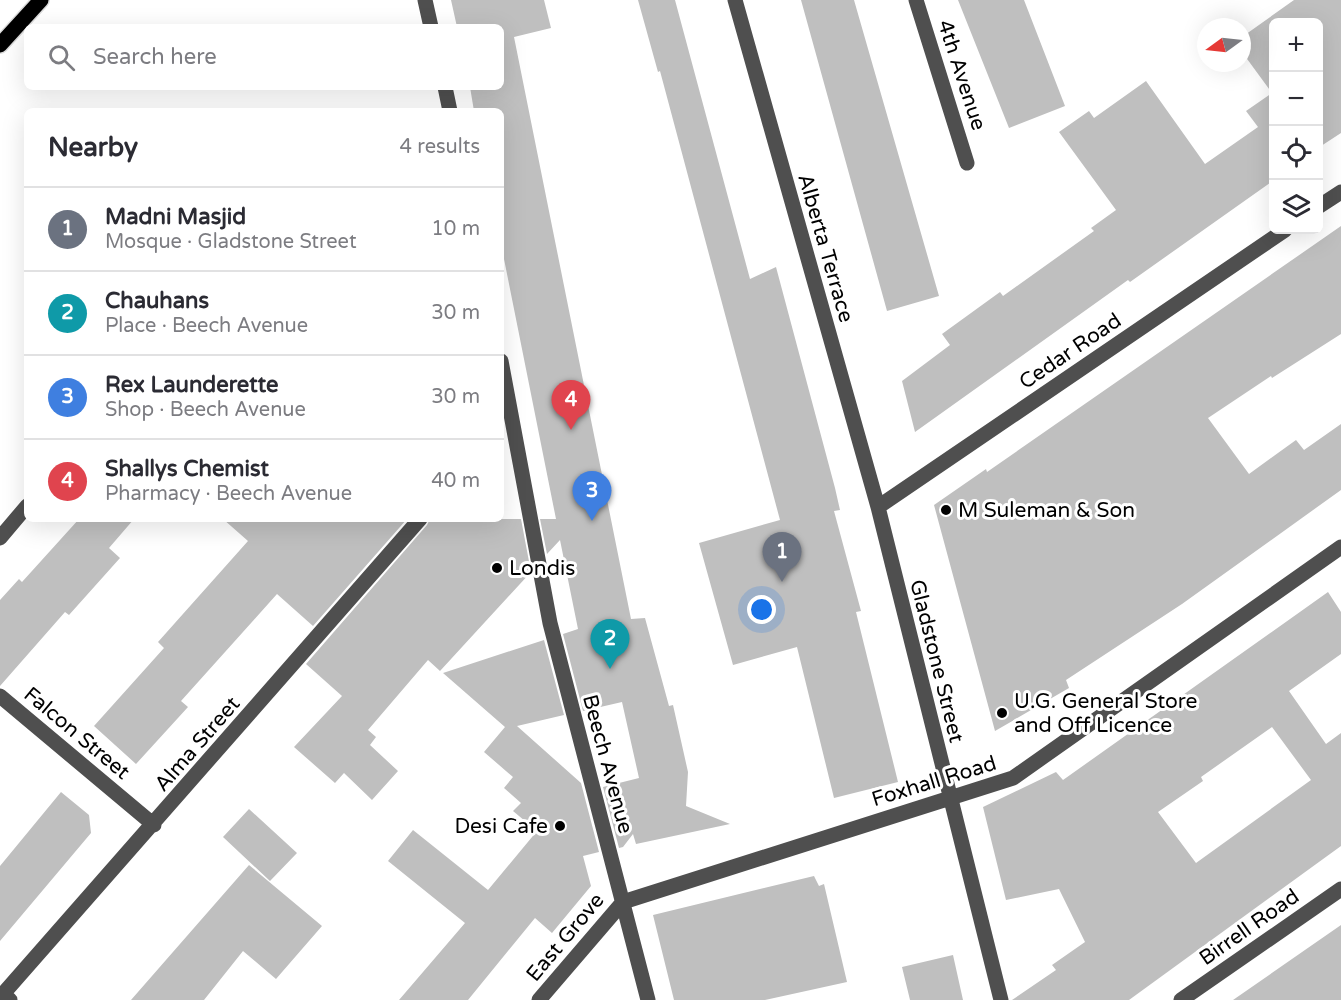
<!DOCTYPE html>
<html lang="en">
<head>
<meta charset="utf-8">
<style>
  body { margin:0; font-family:"Varela Round",sans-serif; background:#f7f7f7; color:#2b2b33 }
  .controls { position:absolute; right:18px; top:18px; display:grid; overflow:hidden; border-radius:9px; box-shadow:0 6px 24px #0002 }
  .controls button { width:54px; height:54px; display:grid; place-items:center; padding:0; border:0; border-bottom:2px solid #e1e1e2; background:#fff; color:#2b2b33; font:30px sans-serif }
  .compass { position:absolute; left:1197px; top:18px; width:54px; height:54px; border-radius:50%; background:#fff; box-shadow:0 6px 24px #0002; rotate:255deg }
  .you { position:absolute; left:762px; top:610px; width:21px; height:21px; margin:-15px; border:4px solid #fff; border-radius:50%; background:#1a73e8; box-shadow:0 0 0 9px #1a73e833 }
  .badge { display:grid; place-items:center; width:39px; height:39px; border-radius:50%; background:#b45309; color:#fff; font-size:20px; font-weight:700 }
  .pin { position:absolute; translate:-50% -50px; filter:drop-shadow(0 2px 3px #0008) }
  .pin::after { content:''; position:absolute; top:32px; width:21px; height:18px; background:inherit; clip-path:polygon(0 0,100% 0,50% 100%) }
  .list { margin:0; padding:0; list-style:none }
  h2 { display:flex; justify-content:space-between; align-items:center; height:78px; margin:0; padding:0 24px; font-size:26px }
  h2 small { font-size:20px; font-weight:400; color:#7c7c81 }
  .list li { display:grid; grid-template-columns:39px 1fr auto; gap:18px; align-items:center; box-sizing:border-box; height:84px; padding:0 24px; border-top:2px solid #e1e1e2 }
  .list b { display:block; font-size:22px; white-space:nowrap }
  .list p { margin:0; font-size:20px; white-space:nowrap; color:#7c7c81 }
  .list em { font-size:20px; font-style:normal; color:#7c7c81 }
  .icon { flex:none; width:33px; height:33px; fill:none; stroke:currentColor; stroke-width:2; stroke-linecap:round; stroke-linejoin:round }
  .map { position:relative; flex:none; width:1341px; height:1000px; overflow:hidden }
  .search { position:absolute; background:#fff; box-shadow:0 6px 24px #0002; left:24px; top:24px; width:480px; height:66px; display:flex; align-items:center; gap:15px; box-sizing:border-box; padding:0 21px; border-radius:9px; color:#7c7c81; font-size:22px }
  .panel { position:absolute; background:#fff; box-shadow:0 6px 24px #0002; left:24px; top:108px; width:480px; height:414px; border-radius:9px }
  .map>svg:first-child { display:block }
  .building { fill:#bfbfbf; fill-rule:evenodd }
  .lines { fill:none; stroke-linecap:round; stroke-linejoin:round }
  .major-casing { stroke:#dbdbdb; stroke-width:18 }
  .minor { stroke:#4f4f4f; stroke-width:15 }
  .major { stroke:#000; stroke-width:15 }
  .poi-dot { fill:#000; stroke:#fff; stroke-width:2 }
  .labels { text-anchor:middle; stroke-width:6; stroke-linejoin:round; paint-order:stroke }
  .street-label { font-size:21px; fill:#000; stroke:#fff }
  .poi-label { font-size:21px; fill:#000; stroke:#fff; text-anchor:start }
</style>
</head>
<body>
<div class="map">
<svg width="1341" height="1000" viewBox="0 0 1341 1000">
  <rect width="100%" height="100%" fill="#fff"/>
  <!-- building -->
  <path class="building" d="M451 0H544L551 28 514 37 631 619 645 618 669 706 673 705 688 772 686 806 730 824 636 844 633 834 623 847 619 848 603 787 639 778 622 702 583 711 563 634 578 629 560 540 547 554 540 519H556L501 244V111H474L470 87H501V27H457Z
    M638 0H675L750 279 776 267 835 488 840 510 834 511 861 611 856 612 898 782 834 798 797 647 733 665 699 543 780 520 660 71 658 72Z
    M801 0H854L939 296 887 311Z
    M958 0H1024L1065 106 1009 128Z
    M1294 0H1341V133L1318 148V22H1274V180L1130 282 1128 280 915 432 902 381 950 345 942 334 1000 292 1003 296 1094 231 1091 228 1116 210 1059 132 1089 111 1094 118 1146 81 1205 164 1258 127 1246 111 1272 93 1242 52V37Z
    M1341 226V334L1272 378 1271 376 1208 418 1249 474 1296 440 1304 450 1341 424V490L1182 604 1066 680 1069 688 995 731 934 505 986 469 987 472Z
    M79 519H134L109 548 120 558 69 615 65 612 0 686V600L19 579 22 582Z
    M223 519H407L313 626 277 594 181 701 188 707 136 764 94 726 164 648 158 642 248 541Z
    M430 519H521L531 572 440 671 428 660 368 730 376 737 370 745 398 771 372 800 344 773 335 783 294 747 342 696 306 664 427 525Z
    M1328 592 1341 612V654L1289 691 1326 744 1341 733V846L1129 1000H1012L1056 970 1052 965 1085 942 1059 889 1006 900 983 807 1056 772 1063 780ZM1272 727 1311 780 1196 863 1158 812 1203 781 1201 777Z
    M544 640 564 715 517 726 581 783 599 852 583 856 591 886 552 933 535 918 468 1000H399L465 923 388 861 413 830 488 890 537 831 513 811 521 803 504 788 513 777 484 752 505 727 443 673Z
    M61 792 89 815 91 833 0 941V866Z
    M249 809 297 853 270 881 223 837Z
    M249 865 322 926 276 979 243 951 204 1000H131Z
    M814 876 819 886 824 884 847 982 765 1000H674L653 915Z
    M1341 925V1000H1233Z
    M953 955 963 1000H910L902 967Z"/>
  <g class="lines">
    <!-- major casing -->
    <g class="major-casing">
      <path id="major" d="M0 45 41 0"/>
    </g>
    <!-- minor -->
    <path class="minor" d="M425 0 431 27
      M735 0 878 507 1001 1000
      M916 0 967 163
      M445 87 450 111
      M1318 207 1341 192
      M501 361 550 623 648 1000
      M878 507 1285 230
      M0 538 27 506
      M0 696 154 825
      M10 1000 3 994 420 519
      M539 1000 623 902 1013 778 1341 547
      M1181 1000 1341 889"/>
    <!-- major -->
    <use href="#major" class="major"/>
  </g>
  <!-- markers -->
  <g class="poi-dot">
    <circle cx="946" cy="510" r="6"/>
    <circle cx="497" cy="568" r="6"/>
    <circle cx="1002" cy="713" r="6"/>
    <circle cx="560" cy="826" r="6"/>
  </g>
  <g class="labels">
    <!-- street labels -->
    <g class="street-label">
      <text transform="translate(962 75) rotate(72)" y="7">4th Avenue</text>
      <text transform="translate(826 248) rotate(74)" y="7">Alberta Terrace</text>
      <text transform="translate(1070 351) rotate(-34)" y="7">Cedar Road</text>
      <text transform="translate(937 661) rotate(76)" y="7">Gladstone Street</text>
      <text transform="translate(77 733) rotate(40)" y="7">Falcon Street</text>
      <text transform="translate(197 744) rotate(-49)" y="7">Alma Street</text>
      <text transform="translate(608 764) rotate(75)" y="7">Beech Avenue</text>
      <text transform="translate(934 781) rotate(-17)" y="7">Foxhall Road</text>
      <text transform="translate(1249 927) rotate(-35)" y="7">Birrell Road</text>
      <text transform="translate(565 937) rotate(-50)" y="7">East Grove</text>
    </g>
    <!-- poi labels -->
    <g class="poi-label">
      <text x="958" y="517">M Suleman &amp; Son</text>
      <text x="509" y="575">Londis</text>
      <text x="1014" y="708">U.G. General Store<tspan x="1014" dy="24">and Off Licence</tspan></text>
      <text x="548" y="833" text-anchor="end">Desi Cafe</text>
    </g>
  </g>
</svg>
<div class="controls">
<button>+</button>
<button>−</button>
<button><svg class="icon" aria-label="locate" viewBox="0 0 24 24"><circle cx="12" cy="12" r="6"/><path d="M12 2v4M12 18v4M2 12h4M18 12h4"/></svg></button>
<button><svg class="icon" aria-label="layers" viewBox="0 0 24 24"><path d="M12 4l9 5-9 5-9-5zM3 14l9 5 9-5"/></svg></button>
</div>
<svg class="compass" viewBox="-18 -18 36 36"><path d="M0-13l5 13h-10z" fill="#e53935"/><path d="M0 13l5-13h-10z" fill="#7c7c81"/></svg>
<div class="you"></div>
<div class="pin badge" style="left:782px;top:582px;background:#6b7280">1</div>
<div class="pin badge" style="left:610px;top:669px;background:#0f9aa8">2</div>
<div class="pin badge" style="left:592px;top:521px;background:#3f7fe0">3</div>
<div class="pin badge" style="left:571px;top:430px;background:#e0444e">4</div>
<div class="search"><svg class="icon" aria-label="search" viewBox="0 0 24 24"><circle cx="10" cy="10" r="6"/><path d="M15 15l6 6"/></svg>Search here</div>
<section class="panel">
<h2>Nearby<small>4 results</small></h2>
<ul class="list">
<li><span class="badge" style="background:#6b7280">1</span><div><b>Madni Masjid</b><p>Mosque · Gladstone Street</p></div><em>10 m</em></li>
<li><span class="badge" style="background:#0f9aa8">2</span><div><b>Chauhans</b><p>Place · Beech Avenue</p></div><em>30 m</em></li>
<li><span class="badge" style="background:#3f7fe0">3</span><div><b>Rex Launderette</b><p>Shop · Beech Avenue</p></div><em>30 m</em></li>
<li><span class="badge" style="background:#e0444e">4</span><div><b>Shallys Chemist</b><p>Pharmacy · Beech Avenue</p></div><em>40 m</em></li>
</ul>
</section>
</div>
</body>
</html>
